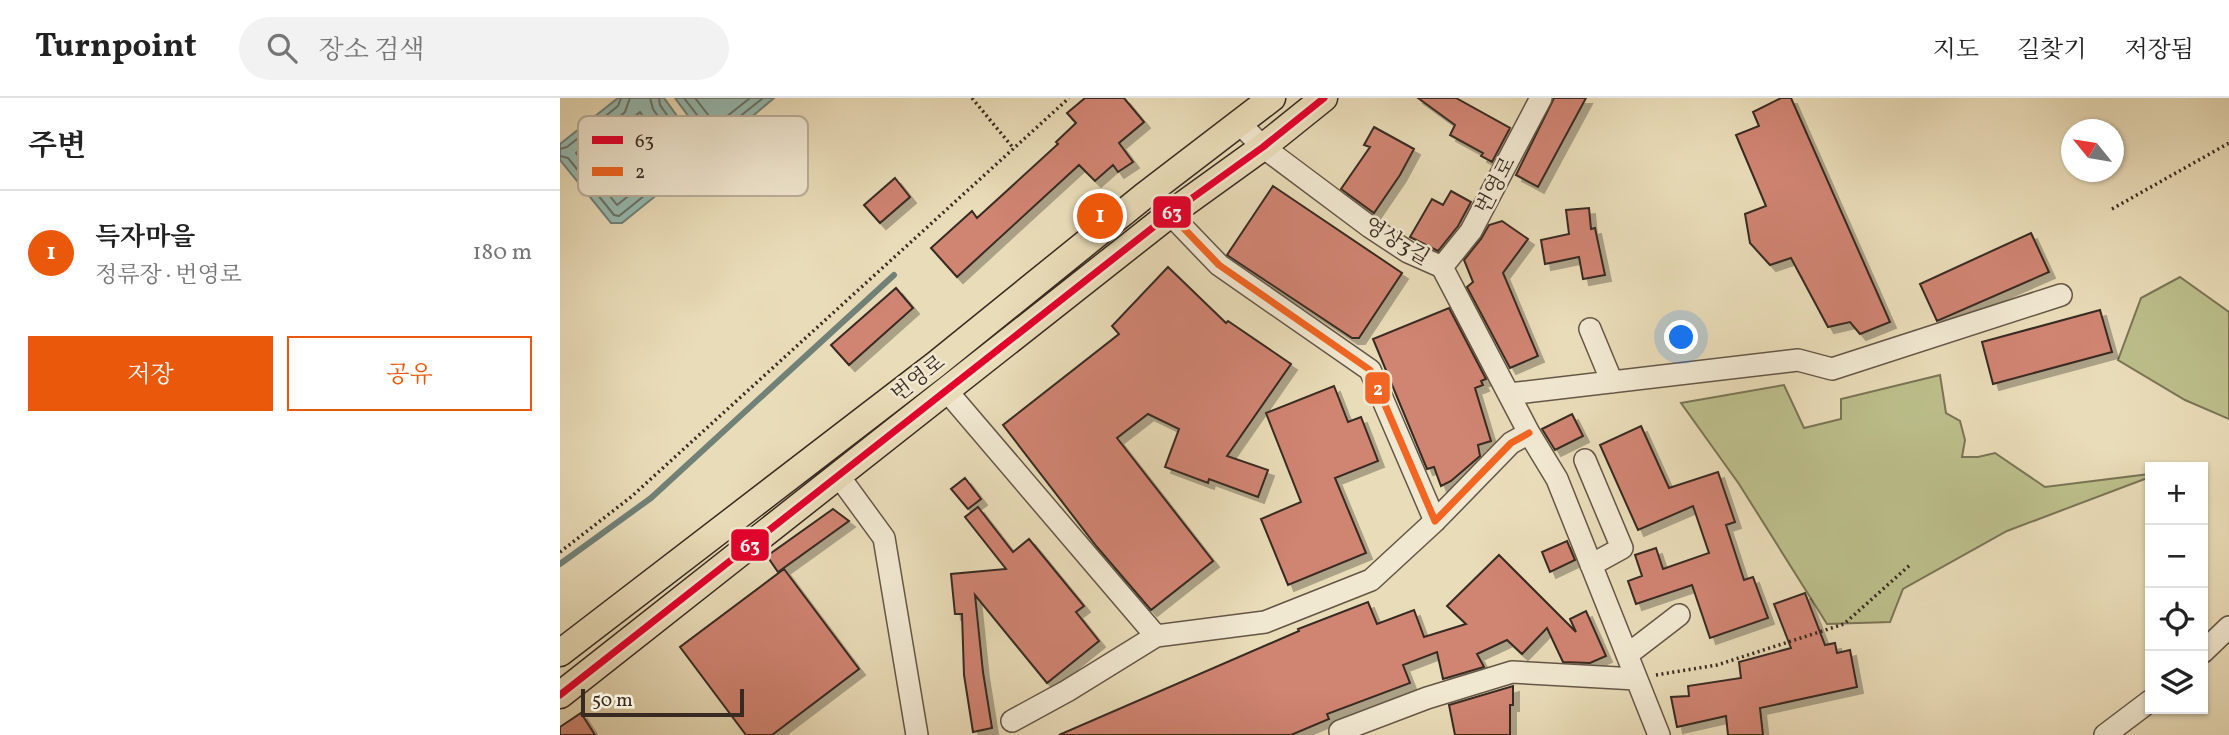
<!DOCTYPE html>
<html lang="ko">
<head>
<meta charset="utf-8">
<style>
  body { margin:0; font-family:Vollkorn,"Noto Serif KR",serif; background:#f2f2f2; color:#222 }
  .controls { position:absolute; right:21px; bottom:21px; display:grid; overflow:hidden; border-radius:0px; box-shadow:0 2px 5px #0004 }
  .controls button { width:63px; height:63px; display:grid; place-items:center; padding:0; border:0; border-bottom:2px solid #e0e0e0; background:#fff; color:#222; font:35px sans-serif }
  .compass { position:absolute; left:1501px; top:21px; width:63px; height:63px; border-radius:50%; background:#fff; box-shadow:0 2px 5px #0004; rotate:300deg }
  .scale { position:absolute; left:21px; bottom:18px; width:163px; box-sizing:border-box; padding-left:7px; border:4px solid #382a20; border-top:0; font-size:19px; line-height:24px; white-space:nowrap; color:#382a20; -webkit-text-stroke:5px #f1e8d1; paint-order:stroke }
  .you { position:absolute; left:1122px; top:240px; width:24px; height:24px; margin:-18px; border:5px solid #fff; border-radius:50%; background:#1a73e8; box-shadow:0 0 0 10px #1a73e833 }
  .badge { display:grid; place-items:center; width:46px; height:46px; border-radius:50%; background:#ea580c; color:#fff; font-size:23px; font-weight:700 }
  .pin { position:absolute; translate:-50% -50%; border:4px solid #fff; box-shadow:0 2px 7px #0006 }
  .list { margin:0; padding:0; list-style:none }
  h2 { display:flex; justify-content:space-between; align-items:center; height:91px; margin:0; padding:0 28px; font-size:30px }
  h2 small { font-size:23px; font-weight:400; color:#767676 }
  .list li { display:grid; grid-template-columns:46px 1fr auto; gap:21px; align-items:center; box-sizing:border-box; height:126px; padding:0 28px; border-top:2px solid #e0e0e0 }
  .list b { display:block; font-size:26px; white-space:nowrap }
  .list p { margin:0; font-size:23px; white-space:nowrap; color:#767676 }
  .list em { font-size:23px; font-style:normal; color:#767676 }
  .actions { display:flex; gap:14px; padding:21px 28px }
  .actions a { flex:1; padding:16px 0; border:2px solid #ea580c; border-radius:0px; text-align:center; font-size:24px; color:#ea580c }
  .actions .main { background:#ea580c; color:#fff }
  .icon { flex:none; width:38px; height:38px; fill:none; stroke:currentColor; stroke-width:2; stroke-linecap:round; stroke-linejoin:round }
  .map { position:relative; flex:none; width:1669px; height:637px; overflow:hidden }
  header { display:flex; align-items:center; gap:42px; box-sizing:border-box; height:98px; padding:0 35px; background:#fff; border-bottom:2px solid #e0e0e0 }
  header strong { font-size:33px }
  nav { display:flex; gap:38px; margin-inline-start:auto; font-size:24px }
  .search { width:490px; height:63px; background:#f2f2f2; display:flex; align-items:center; gap:18px; box-sizing:border-box; padding:0 24px; border-radius:38px; color:#767676; font-size:26px }
  main { display:flex }
  aside { flex:1; background:#fff }
  .map>svg:first-child { display:block }
  .green { fill:#bcbf8b; stroke:#7a7456; stroke-width:2 }
  .water { fill:#97bbb2; stroke:#718178; stroke-width:2 }
  .lines { fill:none; stroke-linecap:round; stroke-linejoin:round }
  .shore { stroke:#687269; stroke-width:2 }
  .stream { stroke:#718178; stroke-width:6 }
  .building { fill:#d08472; stroke:#382a20; stroke-width:2; filter:url(#shadow) }
  .minor-casing { stroke:#645646; stroke-width:24 }
  .major-casing { stroke:#382a20; stroke-width:29 }
  .path { stroke:#382a20; stroke-width:3.5; stroke-dasharray:2 3.5; stroke-linecap:butt }
  .minor { stroke:#f1e8d1; stroke-width:21 }
  .major { stroke:#e9dcb8; stroke-width:26 }
  .bus-1-casing { stroke:#f1e8d1; stroke-width:12 }
  .bus-2-casing { stroke:#f1e8d1; stroke-width:12 }
  .bus-1 { stroke:#e4002b; stroke-width:7 }
  .bus-2 { stroke:#f26522; stroke-width:7 }
  .labels { text-anchor:middle; stroke-width:5; stroke-linejoin:round; paint-order:stroke }
  .street-label { font-size:21px; fill:#382a20; stroke:#f1e8d1 }
  .key { fill:#f1e8d1; stroke:#baaf9c; stroke-width:2 }
  .key-label { font-size:19px; fill:#382a20 }
  .line-badge { stroke:#f1e8d1; stroke-width:2.5 }
  .badge-label { font-size:19px; text-anchor:middle; font-weight:bold; fill:#fff }
</style>
</head>
<body>
<header>
<strong>Turnpoint</strong>
<div class="search"><svg class="icon" aria-label="search" viewBox="0 0 24 24"><circle cx="10" cy="10" r="6"/><path d="M15 15l6 6"/></svg>장소 검색</div>
<nav><a>지도</a><a>길찾기</a><a>저장됨</a></nav>
</header>
<main>
<aside>
<h2>주변<small></small></h2>
<ul class="list">
<li><span class="badge">1</span><div><b>득자마을</b><p>정류장 · 번영로</p></div><em>180 m</em></li>
</ul>
<div class="actions"><a class="main">저장</a><a>공유</a></div>
</aside>
<div class="map">
<svg width="1669" height="637" viewBox="0 0 1669 637">
  <defs>
    <filter id="shadow"><feDropShadow dx="6" dy="6" stdDeviation="0" flood-color="#0004"/></filter>
  </defs>
  <rect width="100%" height="100%" fill="#e9dcb8"/>
  <filter id="stains"><feTurbulence type="fractalNoise" baseFrequency=".00286" numOctaves="4"/><feColorMatrix values="0 0 0 0 .2 0 0 0 0 .09 0 0 0 0 .02 0 0 0 .5 -.17"/></filter>
  <radialGradient id="worn" r=".72"><stop offset=".6" stop-color="#630" stop-opacity="0"/><stop offset="1" stop-color="#630" stop-opacity=".3"/></radialGradient>
  <!-- green -->
  <path class="green" d="M1620 179 1669 214V321L1625 302 1558 262 1581 200Z
    M1380 277 1386 315 1400 323 1405 342 1402 359H1418L1435 355 1485 389 1590 376V379L1447 433 1343 491 1330 524 1267 526 1179 386 1121 305 1224 287 1244 330 1281 321V301Z"/>
  <!-- water -->
  <path class="water" d="M58 0H104L143 54 140 62 62 125H51L0 62V46Z
    M115 0H214L162 44 151 49Z"/>
  <g class="lines">
    <!-- shore -->
    <path class="shore" d="M70 0 65 14 16 55 57 107 123 55 93 11 90 0
      M124 0 154 39 203 0
      M135 0 156 27 190 0
      M80 14 108 53 58 92 31 55Z
      M0 51 7 49 58 8 61 0
      M0 58 8 60 54 117 59 118 135 57 100 7 99 0"/>
    <!-- stream -->
    <path class="stream" d="M0 466 91 400 334 177"/>
  </g>
  <!-- building -->
  <path class="building" d="M525 0H564L584 24 559 45 573 64 558 74 553 67 535 83 519 67 397 179 371 150 412 113 417 120 498 46 496 44 516 25 507 15Z
    M858 0H896L950 30 932 64 921 58 923 55 890 37 895 27Z
    M994 0H1026L978 89 956 77Z
    M1221 0H1231L1330 224 1300 236 1290 224 1268 229 1231 160 1210 167 1190 145 1185 116 1206 108 1176 37 1199 28 1193 14Z
    M814 29 854 51 840 77 814 115 781 91 810 49 804 47Z
    M335 80 350 99 320 125 304 107Z
    M713 88 842 175 799 240H792L667 157Z
    M891 93 911 104 898 128 878 153 850 139 872 101 883 107Z
    M1029 110 1031 131 1035 130 1045 177 1023 181 1019 159 985 166 981 142 1009 136 1006 112Z
    M942 123 968 141 943 175 978 258 950 270 908 191 907 189 913 184 904 162 921 141 929 127Z
    M1471 135 1489 174 1377 223 1360 186Z
    M608 169 666 225 668 223 731 266 667 358 708 372 698 399 649 381 648 385 605 369 619 331 588 316 557 340 653 463 591 512 537 449 443 327 559 236 552 228Z
    M336 190 353 210 289 267 271 247Z
    M889 210 926 281 921 283 923 287 915 290 931 343 918 347 920 358 891 383 881 388 874 369 867 371 813 241Z
    M1540 212 1552 254 1433 286 1422 244Z
    M774 288 788 324 801 319 818 363 775 380 806 455 728 487 701 421 741 404 706 315Z
    M1012 316 1023 338 995 352 982 331Z
    M1081 328 1109 390 1158 374 1175 424 1166 427 1184 482 1193 479 1208 520 1150 540 1132 487 1076 506 1068 483 1082 478 1075 457 1096 450 1103 471 1149 455 1133 408 1078 432 1040 347Z
    M405 380 421 401 408 411 391 391Z
    M418 409 453 454 469 441 524 508 516 514 539 543 487 585 415 497 423 574 432 630 413 634 404 577 402 516H395L391 476 446 471 405 419Z
    M273 411 289 423 218 474 207 458Z
    M1007 443 1015 462 990 474 982 454Z
    M939 457 1016 534 1010 521 1026 513 1046 558 1030 565 1003 564 987 530 962 556 947 542 917 556 924 569 883 581 877 554 843 567 850 585 767 616 769 621 731 637H499L739 533 738 531 808 504 817 526 854 512 864 539 906 526 887 508Z
    M224 471 299 571 212 637H186L120 549Z
    M1245 495 1265 547 1275 545 1277 555 1290 552 1297 589 1200 610 1203 637H1168L1166 618 1117 629 1111 599 1129 598 1128 588 1181 580 1179 564 1231 550 1214 506Z
    M953 588V607H950V637H895L889 607Z
    M21 615 35 637H0V629Z"/>
  <g class="lines">
    <!-- minor casing -->
    <g class="minor-casing">
      <path id="minor" d="M679 25 703 49 810 129 848 154 882 169 969 335 997 381 1099 637
        M610 116 659 167 810 272 875 423
        M882 169 911 133 981 0
        M1030 231 1052 284
        M386 292 596 538
        M949 296 1238 262 1272 271 1501 197
        M1025 362 1062 450 1031 467
        M278 377 324 440 357 637
        M1643 554 1669 529
        M1067 557 1119 517
        M452 623 507 593 596 538 705 524 811 482 875 423 951 345 969 335
        M780 633 867 600 952 574 1076 581
        M1545 637 1590 603"/>
    </g>
    <!-- major casing -->
    <g class="major-casing">
      <path id="major" d="M0 555 375 267 584 98 712 0
        M0 597 610 116 703 49 764 0"/>
    </g>
    <!-- path -->
    <path class="path" d="M412 0 454 51
      M1552 111 1669 45
      M0 454 71 399 509 0
      M1096 577 1157 567 1284 526 1351 466"/>
    <!-- minor -->
    <use href="#minor" class="minor"/>
    <!-- major -->
    <use href="#major" class="major"/>
    <!-- bus-1 casing -->
    <g class="bus-1-casing">
      <path id="bus-1" d="M0 597 610 116 703 49 764 0"/>
    </g>
    <!-- bus-2 casing -->
    <g class="bus-2-casing">
      <path id="bus-2" d="M610 116 659 167 810 272 875 423 951 345 969 335"/>
    </g>
    <!-- bus-1 -->
    <use href="#bus-1" class="bus-1"/>
    <!-- bus-2 -->
    <use href="#bus-2" class="bus-2"/>
  </g>
  <g class="labels">
    <!-- street labels -->
    <g class="street-label">
      <text transform="translate(935 87) rotate(-62)" y="7">번영로</text>
      <text transform="translate(837 143) rotate(31)" y="7">영상3길</text>
      <text transform="translate(358 280) rotate(-38)" y="7">번영로</text>
    </g>
  </g>
  <!-- legend -->
  <rect x="18" y="18" width="230" height="80" rx="10" class="key"/>
  <rect x="32" y="38" width="31" height="8" fill="#e4002b"/>
  <rect x="32" y="69" width="31" height="9" fill="#f26522"/>
  <g class="key-label">
    <text x="75" y="49">63</text>
    <text x="75" y="80">2</text>
  </g>
  <g class="line-badge">
    <rect x="592" y="97" width="40" height="34" rx="7" fill="#e4002b"/>
    <rect x="804" y="273" width="27" height="34" rx="7" fill="#f26522"/>
    <rect x="170" y="430" width="40" height="34" rx="7" fill="#e4002b"/>
  </g>
  <g class="badge-label">
    <text x="612" y="121">63</text>
    <text x="818" y="297">2</text>
    <text x="190" y="454">63</text>
  </g>
  <rect width="100%" height="100%" filter="url(#stains)"/>
  <rect width="100%" height="100%" fill="url(#worn)"/>
</svg>
<div class="controls">
<button>+</button>
<button>−</button>
<button><svg class="icon" aria-label="locate" viewBox="0 0 24 24"><circle cx="12" cy="12" r="6"/><path d="M12 2v4M12 18v4M2 12h4M18 12h4"/></svg></button>
<button><svg class="icon" aria-label="layers" viewBox="0 0 24 24"><path d="M12 4l9 5-9 5-9-5zM3 14l9 5 9-5"/></svg></button>
</div>
<svg class="compass" viewBox="-18 -18 36 36"><path d="M0-13l5 13h-10z" fill="#e53935"/><path d="M0 13l5-13h-10z" fill="#767676"/></svg>
<div class="scale">50 m</div>
<div class="you"></div>
<div class="pin badge" style="left:540px;top:118px">1</div>
</div>
</main>
</body>
</html>
